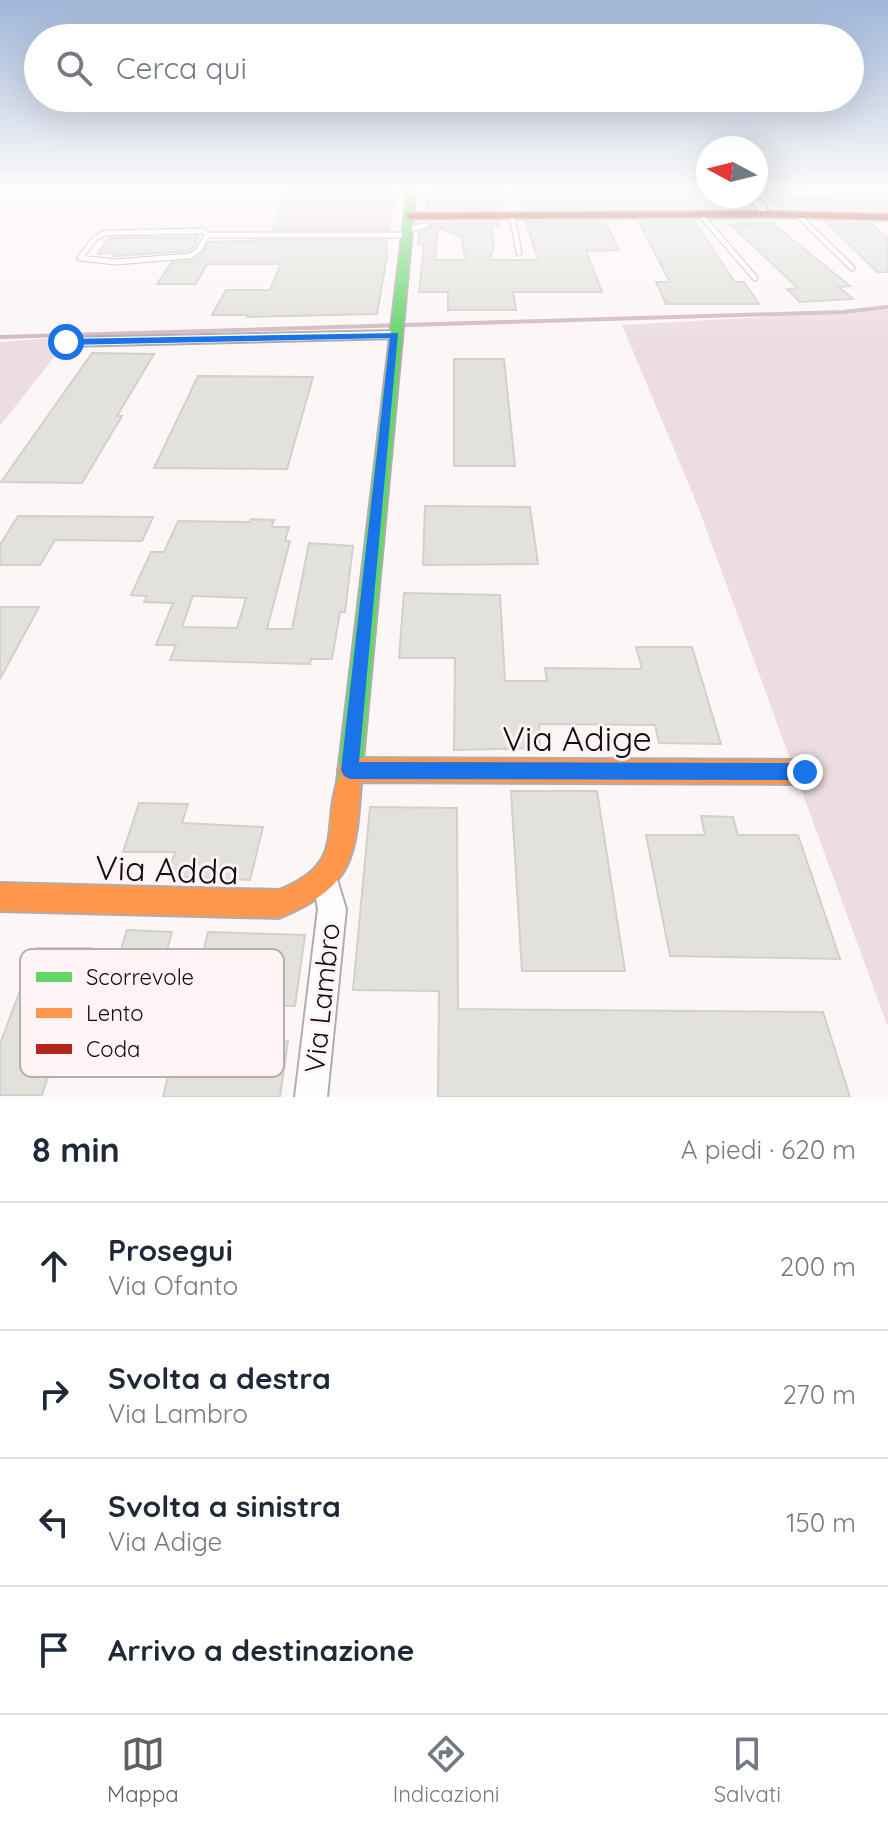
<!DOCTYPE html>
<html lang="it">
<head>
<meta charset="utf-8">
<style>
  body { margin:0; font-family:Quicksand,sans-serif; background:#f6f6f7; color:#1f2937 }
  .compass { position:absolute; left:696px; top:136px; width:72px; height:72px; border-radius:50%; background:#fff; box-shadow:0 8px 32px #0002; rotate:277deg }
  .stop { position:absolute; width:24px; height:24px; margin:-18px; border:6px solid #1a73e8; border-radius:50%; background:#fff }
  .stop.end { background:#1a73e8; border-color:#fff; box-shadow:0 2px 8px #0008 }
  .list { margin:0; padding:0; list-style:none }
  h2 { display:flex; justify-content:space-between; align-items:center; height:104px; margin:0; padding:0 32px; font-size:34px }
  h2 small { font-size:26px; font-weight:400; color:#747a83 }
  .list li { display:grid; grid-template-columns:52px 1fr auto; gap:24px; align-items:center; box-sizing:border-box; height:128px; padding:0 32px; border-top:2px solid #e0e1e3 }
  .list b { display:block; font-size:30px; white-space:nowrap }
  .list p { margin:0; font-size:26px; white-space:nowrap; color:#747a83 }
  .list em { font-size:26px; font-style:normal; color:#747a83 }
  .icon { flex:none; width:44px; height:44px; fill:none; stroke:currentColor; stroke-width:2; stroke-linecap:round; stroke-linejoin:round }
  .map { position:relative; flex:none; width:888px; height:1097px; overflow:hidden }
  .search { position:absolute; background:#fff; box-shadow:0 8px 32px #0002; left:24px; right:24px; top:24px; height:88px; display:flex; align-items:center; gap:20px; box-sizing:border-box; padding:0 28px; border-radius:44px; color:#747a83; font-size:30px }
  .sheet { height:616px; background:#fff }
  nav { display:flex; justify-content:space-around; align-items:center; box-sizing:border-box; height:112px; border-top:2px solid #e0e1e3; background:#fff; font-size:22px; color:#747a83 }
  nav a { display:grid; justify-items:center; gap:4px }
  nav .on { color:#635e5f }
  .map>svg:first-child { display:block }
  .green { fill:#eddde1 }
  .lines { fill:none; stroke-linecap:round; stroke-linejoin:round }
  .stream { stroke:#d3bac1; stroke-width:4 }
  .building { fill:#e2e1dc; stroke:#d2d0ce; stroke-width:2; fill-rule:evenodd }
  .lane-casing { stroke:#b1acad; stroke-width:7 }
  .street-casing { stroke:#b1acad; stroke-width:4 }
  .fast-casing { stroke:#b1acad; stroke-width:4 }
  .slow-casing { stroke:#b1acad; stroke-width:4 }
  .jam-casing { stroke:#b1acad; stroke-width:4 }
  .lane { stroke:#fffefe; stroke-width:5 }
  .street { fill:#fffefe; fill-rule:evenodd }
  .fast { fill:#63d668; fill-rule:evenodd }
  .slow { fill:#ff974d; fill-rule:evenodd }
  .jam { fill:#b3261e; fill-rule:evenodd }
  .route { fill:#1a73e8 }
  .labels { text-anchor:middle; stroke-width:6; stroke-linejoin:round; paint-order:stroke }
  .street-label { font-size:28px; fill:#100c0d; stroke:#fff3f6 }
  .near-street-label { font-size:34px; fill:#100c0d; stroke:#fff3f6 }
  .key { fill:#fff3f6; stroke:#b7aeb0; stroke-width:2 }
  .key-label { font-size:22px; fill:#100c0d }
</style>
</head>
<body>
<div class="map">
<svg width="888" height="1097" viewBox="0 0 888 1097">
  <rect width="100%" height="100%" fill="#fcf6f7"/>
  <!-- green -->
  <path class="green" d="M888 310V1027L697 504 622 325Z
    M69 337 66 342 0 426V342Z"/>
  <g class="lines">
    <!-- stream -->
    <path class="stream" d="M0 337 843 312 888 307"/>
  </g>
  <!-- building -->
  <path class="building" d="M290 186 395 190 389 230H273Z
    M667 186 692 207 522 208 520 203H497L498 209H427L428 187Z
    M888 196V210L780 207 773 200Z
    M694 221 735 282H744L759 304H666L656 282H670L639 222Z
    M526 222H605L619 250 586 251 602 292H513L516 310H448V292H419L424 246 418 244 419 232 429 229 431 223H498V227H491L494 245 490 260H538ZM438 227 464 238 462 245 466 260H435Z
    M826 222 872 224 888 238V272H877Z
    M772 223 850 286 839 287 853 299 800 302 787 289 798 288 731 225Z
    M198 237 195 246 188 251 116 256H113L115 253 98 254 108 238Z
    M267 240H386L387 257 377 314 247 317 248 315H212L226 290H270L281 264H207L196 284H157L171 263 193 261 203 253 209 242Z
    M92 353 154 354 117 416H122L82 483 1 482Z
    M454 359H504L515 466H454Z
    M198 376 313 377 287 469 154 468Z
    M425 506 530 507 538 564 423 565Z
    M18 516 153 517 142 541 55 540 40 565H0V545Z
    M251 519 274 520 272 527H289L285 541H290L267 629H292L309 543 353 546 345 612H340L332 659H311L310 664 170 660 176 645H156L173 603 144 602 147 596 131 595 151 552H164L178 521 250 522ZM193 596 246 598 237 628 182 627Z
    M404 593 500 595 505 681H547L545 668 642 669 636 647H692L721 744 659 743 655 725 539 724 540 748 454 750 455 658H399Z
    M0 607H39L0 679Z
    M511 791H597L625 971H522Z
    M139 803 188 804 182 823 263 827 250 880 167 876 175 852H123Z
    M370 807 457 808 458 1009 823 1012 850 1097H438L439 991 353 990Z
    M701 816 733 817 738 835H798L840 959 670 956 646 835H705Z
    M127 930 172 932 139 1053 89 1051Z
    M208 932 305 935 295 1006 191 1003Z
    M36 948H91L42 1095H0V1044Z
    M177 1039 288 1041 280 1097H163Z"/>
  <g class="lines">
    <!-- lane casing -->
    <g class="lane-casing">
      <path id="lane" d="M756 195 888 191
        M512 216 519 253
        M702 216 755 278
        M799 216 852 268
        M409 229 426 225
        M204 231 207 235 199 250 190 256 116 262 80 258 95 238 105 233Z
        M207 235H407"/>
    </g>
    <!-- street casing -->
    <g class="street-casing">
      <path id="street" d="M746 196H755L766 206 767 216H761L757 207Z
        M395 331 401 335 399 338 66 346 60 342 66 338Z
        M326 869 335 873 346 909 327 1097H295L318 909 313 882 317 873Z"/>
    </g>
    <!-- fast casing -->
    <g class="fast-casing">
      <path id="fast" d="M408 186H416L361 782 358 790 349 794 340 790 337 782Z"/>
    </g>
    <!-- slow casing -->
    <g class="slow-casing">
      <path id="slow" d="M350 758 805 760 813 764 817 772 813 780 805 784 361 782C356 857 354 887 279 918L0 911V883L279 890C350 862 319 826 340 775L338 770 342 762Z"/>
    </g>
    <!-- jam casing -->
    <g class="jam-casing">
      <path id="jam" d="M764 211 888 214V220L764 217 410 219 405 216 410 213Z"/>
    </g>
    <!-- lane -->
    <use href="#lane" class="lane"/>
    <!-- street -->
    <use href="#street" class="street"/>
    <!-- fast -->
    <use href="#fast" class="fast"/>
    <!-- slow -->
    <use href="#slow" class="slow"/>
    <!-- jam -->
    <use href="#jam" class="jam"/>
  </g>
  <!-- sky -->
  <linearGradient id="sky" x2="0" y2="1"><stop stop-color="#9fb6d8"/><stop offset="0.55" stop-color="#fefbfb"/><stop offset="1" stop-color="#fefbfb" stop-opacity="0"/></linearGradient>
  <rect width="888" height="340" fill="url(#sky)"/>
  <!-- route -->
  <path class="route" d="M398 333 359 762 805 763 811 766 813 772 811 778 805 780 350 779 344 776 341 770 390 338 66 345 61 342 66 339Z"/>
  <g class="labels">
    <!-- street labels -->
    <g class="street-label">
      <text transform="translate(322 998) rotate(-84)" y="10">Via Lambro</text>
    </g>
    <!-- near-street labels -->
    <g class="near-street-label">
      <text x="577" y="751">Via Adige</text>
      <text transform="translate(167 870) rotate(2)" y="12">Via Adda</text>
    </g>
  </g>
  <!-- legend -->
  <rect x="20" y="949" width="264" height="128" rx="12" class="key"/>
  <rect x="36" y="972" width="36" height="10" fill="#63d668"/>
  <rect x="36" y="1008" width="36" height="10" fill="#ff974d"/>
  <rect x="36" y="1044" width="36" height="10" fill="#b3261e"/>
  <g class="key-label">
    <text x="86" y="985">Scorrevole</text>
    <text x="86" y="1021">Lento</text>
    <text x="86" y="1057">Coda</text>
  </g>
</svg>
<svg class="compass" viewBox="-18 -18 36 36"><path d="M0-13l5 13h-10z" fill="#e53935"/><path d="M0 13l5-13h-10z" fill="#747a83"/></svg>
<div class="stop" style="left:66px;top:342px"></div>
<div class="stop end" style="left:805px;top:772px"></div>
<div class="search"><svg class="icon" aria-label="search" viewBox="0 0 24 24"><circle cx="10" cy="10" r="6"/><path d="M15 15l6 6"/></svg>Cerca qui</div>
</div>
<section class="sheet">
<h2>8 min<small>A piedi · 620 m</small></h2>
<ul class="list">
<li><svg class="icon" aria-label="ahead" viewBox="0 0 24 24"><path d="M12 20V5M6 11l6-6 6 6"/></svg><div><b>Prosegui</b><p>Via Ofanto</p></div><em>200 m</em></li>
<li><svg class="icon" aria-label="right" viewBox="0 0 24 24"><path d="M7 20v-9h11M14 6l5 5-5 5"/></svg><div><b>Svolta a destra</b><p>Via Lambro</p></div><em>270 m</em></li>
<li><svg class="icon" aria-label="left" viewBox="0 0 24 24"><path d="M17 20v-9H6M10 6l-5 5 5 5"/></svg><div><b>Svolta a sinistra</b><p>Via Adige</p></div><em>150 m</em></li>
<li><svg class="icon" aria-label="arrive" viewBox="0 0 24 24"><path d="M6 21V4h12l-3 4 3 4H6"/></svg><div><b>Arrivo a destinazione</b></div></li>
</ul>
</section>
<nav>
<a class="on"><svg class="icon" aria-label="map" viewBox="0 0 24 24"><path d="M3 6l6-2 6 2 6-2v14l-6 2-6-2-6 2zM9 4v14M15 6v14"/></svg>Mappa</a>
<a><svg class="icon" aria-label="directions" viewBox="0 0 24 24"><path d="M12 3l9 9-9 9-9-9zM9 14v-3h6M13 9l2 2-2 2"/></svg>Indicazioni</a>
<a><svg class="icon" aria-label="saved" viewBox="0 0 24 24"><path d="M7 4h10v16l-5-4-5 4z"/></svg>Salvati</a>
</nav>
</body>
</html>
